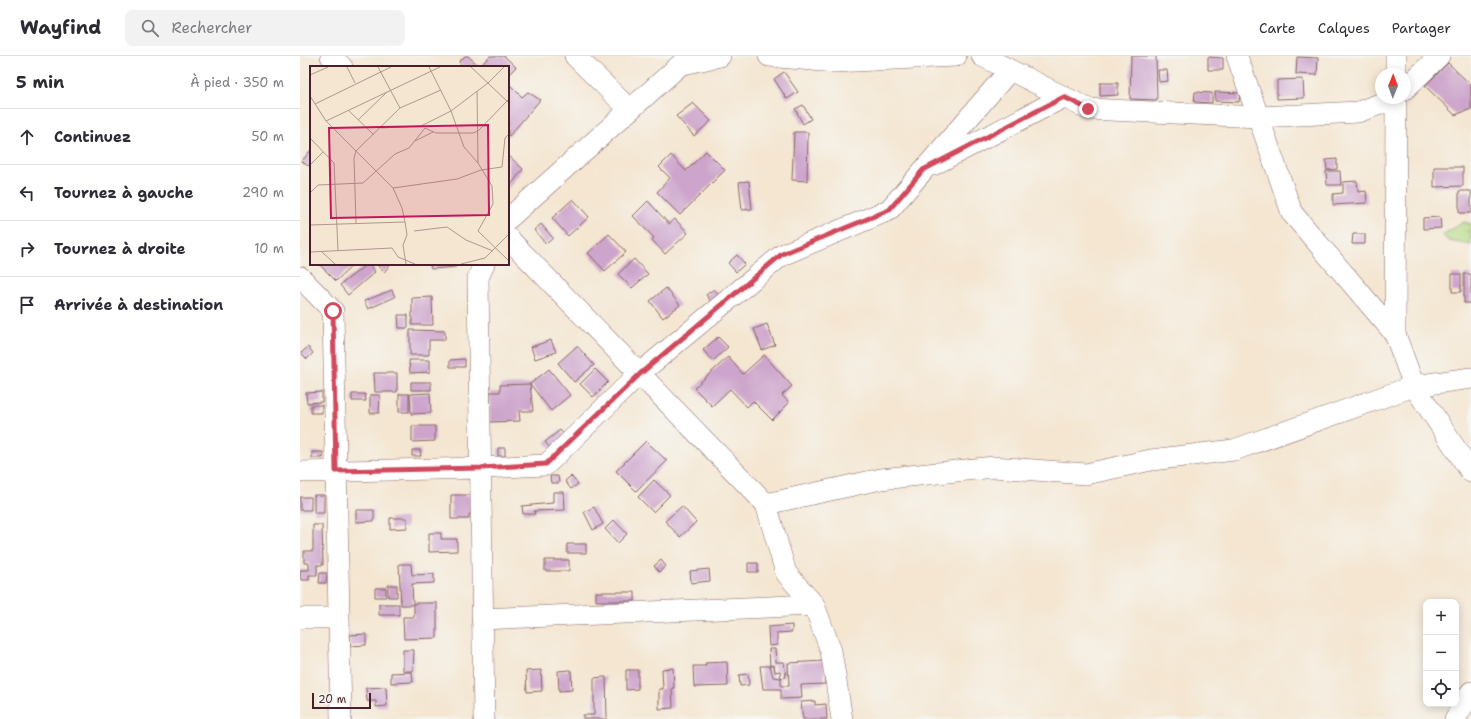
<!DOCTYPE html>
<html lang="fr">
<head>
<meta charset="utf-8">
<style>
  body { margin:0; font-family:"Shantell Sans",sans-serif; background:#f2f2f3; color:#2b2b33 }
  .controls { position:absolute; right:12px; bottom:12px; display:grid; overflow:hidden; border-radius:8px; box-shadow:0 2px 10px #0003 }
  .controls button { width:36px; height:36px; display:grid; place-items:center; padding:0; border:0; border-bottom:1px solid #e1e1e2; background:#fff; color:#2b2b33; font:20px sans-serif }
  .compass { position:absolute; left:1075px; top:12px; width:36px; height:36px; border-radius:50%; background:#fff; box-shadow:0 2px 10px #0003; rotate:1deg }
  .scale { position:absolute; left:12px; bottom:10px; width:59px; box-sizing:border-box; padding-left:4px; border:2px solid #4a1f2b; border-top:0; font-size:11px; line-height:14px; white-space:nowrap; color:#4a1f2b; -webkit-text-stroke:3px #f6f6f2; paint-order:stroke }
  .stop { position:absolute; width:12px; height:12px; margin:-9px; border:3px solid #d1495b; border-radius:50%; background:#fff }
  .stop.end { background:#d1495b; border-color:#fff; box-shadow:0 1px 4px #0008 }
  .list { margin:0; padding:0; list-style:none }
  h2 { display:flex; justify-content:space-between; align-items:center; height:52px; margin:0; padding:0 16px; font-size:17px }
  h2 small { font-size:13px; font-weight:400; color:#7c7c81 }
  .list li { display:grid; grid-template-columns:26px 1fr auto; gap:12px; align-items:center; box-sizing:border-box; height:56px; padding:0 16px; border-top:1px solid #e1e1e2 }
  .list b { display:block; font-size:15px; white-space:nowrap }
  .list em { font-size:13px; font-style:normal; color:#7c7c81 }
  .icon { flex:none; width:22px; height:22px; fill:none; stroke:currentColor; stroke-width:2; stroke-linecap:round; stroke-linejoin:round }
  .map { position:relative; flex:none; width:1171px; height:663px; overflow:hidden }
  header { display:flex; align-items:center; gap:24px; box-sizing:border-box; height:56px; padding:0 20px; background:#fff; border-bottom:1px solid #e1e1e2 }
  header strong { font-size:19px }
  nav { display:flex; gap:22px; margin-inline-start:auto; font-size:14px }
  .search { width:280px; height:36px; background:#f2f2f3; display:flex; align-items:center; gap:10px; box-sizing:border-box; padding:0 14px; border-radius:8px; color:#7c7c81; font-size:15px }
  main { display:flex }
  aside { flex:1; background:#fff }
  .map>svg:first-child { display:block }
  .park { fill:url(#park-tufts); stroke:#7e7b56 }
  .building { fill:#cda5cc }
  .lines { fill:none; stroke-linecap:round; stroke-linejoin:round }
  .minor-casing { stroke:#866565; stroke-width:22 }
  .minor { stroke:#fff; stroke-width:21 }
  .route { stroke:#d1495b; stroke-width:5 }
  .inset-road { fill:none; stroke:#b0968f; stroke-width:1 }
  .view { fill:#c2185b; fill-opacity:0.15; stroke:#c2185b; stroke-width:2 }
  .inset-edge { fill:none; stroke:#4a1f2b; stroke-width:2 }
</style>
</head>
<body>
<header>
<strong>Wayfind</strong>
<div class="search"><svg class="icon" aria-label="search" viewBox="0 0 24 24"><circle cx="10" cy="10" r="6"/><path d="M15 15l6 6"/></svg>Rechercher</div>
<nav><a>Carte</a><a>Calques</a><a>Partager</a></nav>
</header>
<main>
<aside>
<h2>5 min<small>À pied · 350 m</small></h2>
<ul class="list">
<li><svg class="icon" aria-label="ahead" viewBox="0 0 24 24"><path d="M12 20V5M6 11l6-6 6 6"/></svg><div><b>Continuez</b></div><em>50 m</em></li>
<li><svg class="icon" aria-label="left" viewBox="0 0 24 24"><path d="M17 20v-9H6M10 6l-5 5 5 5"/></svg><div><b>Tournez à gauche</b></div><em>290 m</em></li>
<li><svg class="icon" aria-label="right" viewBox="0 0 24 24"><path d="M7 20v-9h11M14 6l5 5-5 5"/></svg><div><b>Tournez à droite</b></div><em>10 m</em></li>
<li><svg class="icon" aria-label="arrive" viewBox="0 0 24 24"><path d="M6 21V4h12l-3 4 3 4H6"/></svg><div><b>Arrivée à destination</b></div></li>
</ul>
</aside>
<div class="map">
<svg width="1171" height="663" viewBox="0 0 1171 663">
  <defs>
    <pattern id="park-tufts" width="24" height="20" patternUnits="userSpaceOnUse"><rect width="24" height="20" fill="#b3d780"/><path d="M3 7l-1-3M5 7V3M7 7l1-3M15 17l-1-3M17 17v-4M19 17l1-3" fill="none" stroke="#9bb86f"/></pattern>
  </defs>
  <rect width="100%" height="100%" fill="#f6f6f2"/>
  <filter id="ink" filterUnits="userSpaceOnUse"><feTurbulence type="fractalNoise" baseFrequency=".025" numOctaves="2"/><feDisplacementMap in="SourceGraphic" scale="8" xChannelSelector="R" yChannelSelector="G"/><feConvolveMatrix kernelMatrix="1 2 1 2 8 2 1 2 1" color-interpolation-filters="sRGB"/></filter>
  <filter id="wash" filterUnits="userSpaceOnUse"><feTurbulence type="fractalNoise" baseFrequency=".012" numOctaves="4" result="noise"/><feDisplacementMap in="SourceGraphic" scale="16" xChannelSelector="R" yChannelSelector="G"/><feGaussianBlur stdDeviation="0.9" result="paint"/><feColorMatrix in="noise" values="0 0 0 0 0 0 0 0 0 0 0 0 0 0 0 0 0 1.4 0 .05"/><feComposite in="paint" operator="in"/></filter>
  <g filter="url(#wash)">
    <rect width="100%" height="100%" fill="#f4e6d1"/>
    <!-- park -->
    <path class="park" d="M1164 166 1171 168V189L1149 185 1142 179Z"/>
    <g id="blocks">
      <!-- building -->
      <path class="building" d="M165 0H168L180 11H163L159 6Z
        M190 0H204L216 11 208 19V11H184L182 8Z
        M831 0H856L857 44 830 43Z
        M908 1 923 2V14H908Z
        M997 1 1018 2 1017 19 996 18Z
        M1148 7 1171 29V53L1155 59 1125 30Z
        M858 14H867L868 25 859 26Z
        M484 16 498 36 487 43 474 23Z
        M1003 23 1004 42 977 43V24Z
        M800 27H818V39L800 40Z
        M209 28 222 41 228 36 240 44 209 80 208 79V29Z
        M895 36 912 37V47L894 46Z
        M915 36 940 37 939 46 915 45Z
        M393 47 411 65 394 80 376 60Z
        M503 49 511 63 503 68 495 53Z
        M494 76H508L507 125 492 124Z
        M11 94V107L8 110 2 105Z
        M406 95 425 114 380 159 357 136 370 122 359 111 371 99 386 115Z
        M208 99 223 113 208 133Z
        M1037 103V113L1027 114 1026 104Z
        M1134 111H1163V130L1134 131Z
        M1026 115H1040L1041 129H1027Z
        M449 125 452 153 442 154 439 126Z
        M1057 125 1058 136 1066 135 1067 147 1033 149V138L1043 137V126Z
        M1159 135H1171V157H1159Z
        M273 143 289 161 268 180 252 162Z
        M348 145 369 168 375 163 388 177 365 198 352 184 354 182 333 160Z
        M1140 161 1141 172 1123 173V162Z
        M241 168 253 182 246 188 234 174Z
        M309 178 326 196 305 215 288 197Z
        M1053 178H1065V188H1052Z
        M437 199 445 208 436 216 428 207Z
        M334 203 348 218 332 232 318 218Z
        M21 208H54L36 225 20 209Z
        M67 208H69L75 216 48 239 40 229Z
        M76 208H91L84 216Z
        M130 208H156V211L131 213Z
        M1152 218H1161V236H1152Z
        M1164 218H1171V247H1164Z
        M366 232 380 249 363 262 350 245Z
        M414 233 420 241 412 247 406 239Z
        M92 234 95 241 68 253 64 245Z
        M132 241 133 269H112V242Z
        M98 259H108V272H99Z
        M467 268 475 289 462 294 454 273Z
        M110 274 145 275V284H129V299H110Z
        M418 281 428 291 413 305 403 294Z
        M251 284 256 296 235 303 231 291Z
        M277 290 294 309 274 326 258 307Z
        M8 291 13 297 7 303 1 297Z
        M464 299 492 330 482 339 489 347 472 364 453 345 447 351 430 333 412 350 394 332 428 301 443 318Z
        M165 303V311H150V304Z
        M109 304H130V316L110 317Z
        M249 313 270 339 251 355 230 328 233 355H219L220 365 190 366V336H200V329L230 328Z
        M295 313 308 326 293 341 280 328Z
        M74 317H97V336H75Z
        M111 326H131V334H111Z
        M22 336V346L7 347 6 337Z
        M130 337 131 357 111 358 110 338Z
        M52 338H65L66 345H52Z
        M99 338H109V356H99Z
        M70 339H80L79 357H70Z
        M11 349H22V357H11Z
        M112 370H135V385L112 386Z
        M260 374 268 383 254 396 245 386Z
        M346 385 367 405 336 435 316 415Z
        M198 392H205V400H198Z
        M112 394H120L121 400H112Z
        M12 396H23V402H12Z
        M250 420H258L259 427H251Z
        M271 420 278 428 271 433 265 425Z
        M354 424 370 439 353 456 338 441Z
        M253 436H264L265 454 234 455 235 458H223L222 450 253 447Z
        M14 439H24V457H14Z
        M151 439H172V458H169V463H151Z
        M0 441H11V454H0Z
        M382 450 396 466 380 481 365 465Z
        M294 451 303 468 293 474 284 456Z
        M56 454H74V465L56 466Z
        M90 462H107V472L90 473Z
        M314 464 327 478 318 487 305 473Z
        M13 469H22L23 509H17V519H9V524H1L0 514H9V507H4V495H13Z
        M129 477H141V483H157V495L129 496Z
        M267 488H286V497H267Z
        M245 504H269V515H245Z
        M361 504 366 510 359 516 354 510Z
        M448 507H458V516H448Z
        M99 508H111L112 519 134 518V527L112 528 113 549H101Z
        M409 513 410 525 391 527 390 515Z
        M20 517H27L26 527H19Z
        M88 529H97V541H88Z
        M75 532H86V541H75Z
        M296 536H335V545H296Z
        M114 547H137V582L104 583 103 561H114Z
        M79 548H99V559H79Z
        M492 569V576L477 577V589L469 590 468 571Z
        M66 578V589L50 590V579Z
        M469 593H475L476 606H484L486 621 481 622 480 615 475 616 474 609 470 610Z
        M103 594H114L113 615H103Z
        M524 605 525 628 501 629 502 642 481 643V633H463L460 610H470L473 621 481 622V630H489L488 607Z
        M427 606 428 630 394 631 393 610H406L405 607Z
        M373 612 374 632H372L373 652 359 653V633H363L362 613Z
        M241 614 242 635 227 636 226 615Z
        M270 614H271L272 634 259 635 258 615Z
        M326 614H338V633L326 634Z
        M112 616 113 626 91 627V617Z
        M448 618 449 629 440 630 439 619Z
        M304 621H306L307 663H283V659H294V622Z
        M86 631 87 650 76 651V645H67L66 632Z
        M515 645V649L526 648 527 663H503L501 646Z"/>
    </g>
  </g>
  <g filter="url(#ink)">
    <use href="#blocks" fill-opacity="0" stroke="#866565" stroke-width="1"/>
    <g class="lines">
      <!-- minor casing -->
      <g class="minor-casing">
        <path id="minor" d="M31 0 42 11
          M275 0 330 54
          M469 0 534 6 656 0
          M682 0 788 53 959 61 1058 56 1096 42
          M937 0 992 157 1095 278 1114 330 1171 416
          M383 8 420 0
          M1096 18V0
          M1105 33 1139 0
          M633 109 764 41
          M208 163 390 0
          M208 182 466 448 486 517 514 549 531 595 542 663
          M0 221 33 255 41 663
          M1095 278 1096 42
          M0 416 181 412 246 409 339 318 482 199 589 154 710 14
          M466 448 581 423 694 411 786 418 851 404 934 394 1114 330 1171 322
          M0 562H38
          M182 563 514 549
          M184 663 178 222 184 208
          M1155 663 1171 636"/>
      </g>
      <!-- minor -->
      <use href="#minor" class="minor"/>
    </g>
  </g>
  <g class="lines" filter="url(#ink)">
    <!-- route -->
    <path class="route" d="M33 255 36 415 181 412 246 408 340 318 482 198 589 154 623 114 764 41 788 53"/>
  </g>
  <!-- overview -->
  <g transform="translate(10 10)">
    <rect width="199" height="199" fill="#f4e6d1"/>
    <path class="inset-road" d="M37 1 45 17M119 1 141 45 154 81 168 97 182 120 183 138 168 165 199 195M161 1 199 37M0 9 18 1M167 25 168 97M0 30 16 55 83 122 92 142 95 156 97 169 93 179 96 198M5 38 81 1M90 42 131 24M38 44 64 69M48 54 77 26M16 55 130 1M71 62 111 60 141 45 178 17 194 1M115 62 126 67H163L168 65 199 33M0 72 24 97 28 185M105 75 123 66M0 99 13 86M83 122 147 113 171 104 192 101 195 72 199 68M0 127 8 119 53 117 85 88 99 82 115 62M46 157 44 92 46 85 90 42 68 1M0 159 95 156M104 165 137 161 156 174 183 185M0 186 82 182 88 191 105 198M12 186 25 198M151 198 175 192 199 168"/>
    <path class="view" d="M178 59 179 149 21 152 19 62Z"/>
    <rect width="199" height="199" class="inset-edge"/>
  </g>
</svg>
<div class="controls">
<button>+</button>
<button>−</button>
<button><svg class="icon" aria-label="locate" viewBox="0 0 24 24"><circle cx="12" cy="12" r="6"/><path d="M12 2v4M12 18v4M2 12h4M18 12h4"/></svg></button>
</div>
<svg class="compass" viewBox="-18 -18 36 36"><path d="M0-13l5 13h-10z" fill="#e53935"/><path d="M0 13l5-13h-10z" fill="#7c7c81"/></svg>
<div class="scale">20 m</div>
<div class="stop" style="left:33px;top:255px"></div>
<div class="stop end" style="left:788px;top:53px"></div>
</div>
</main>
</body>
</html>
